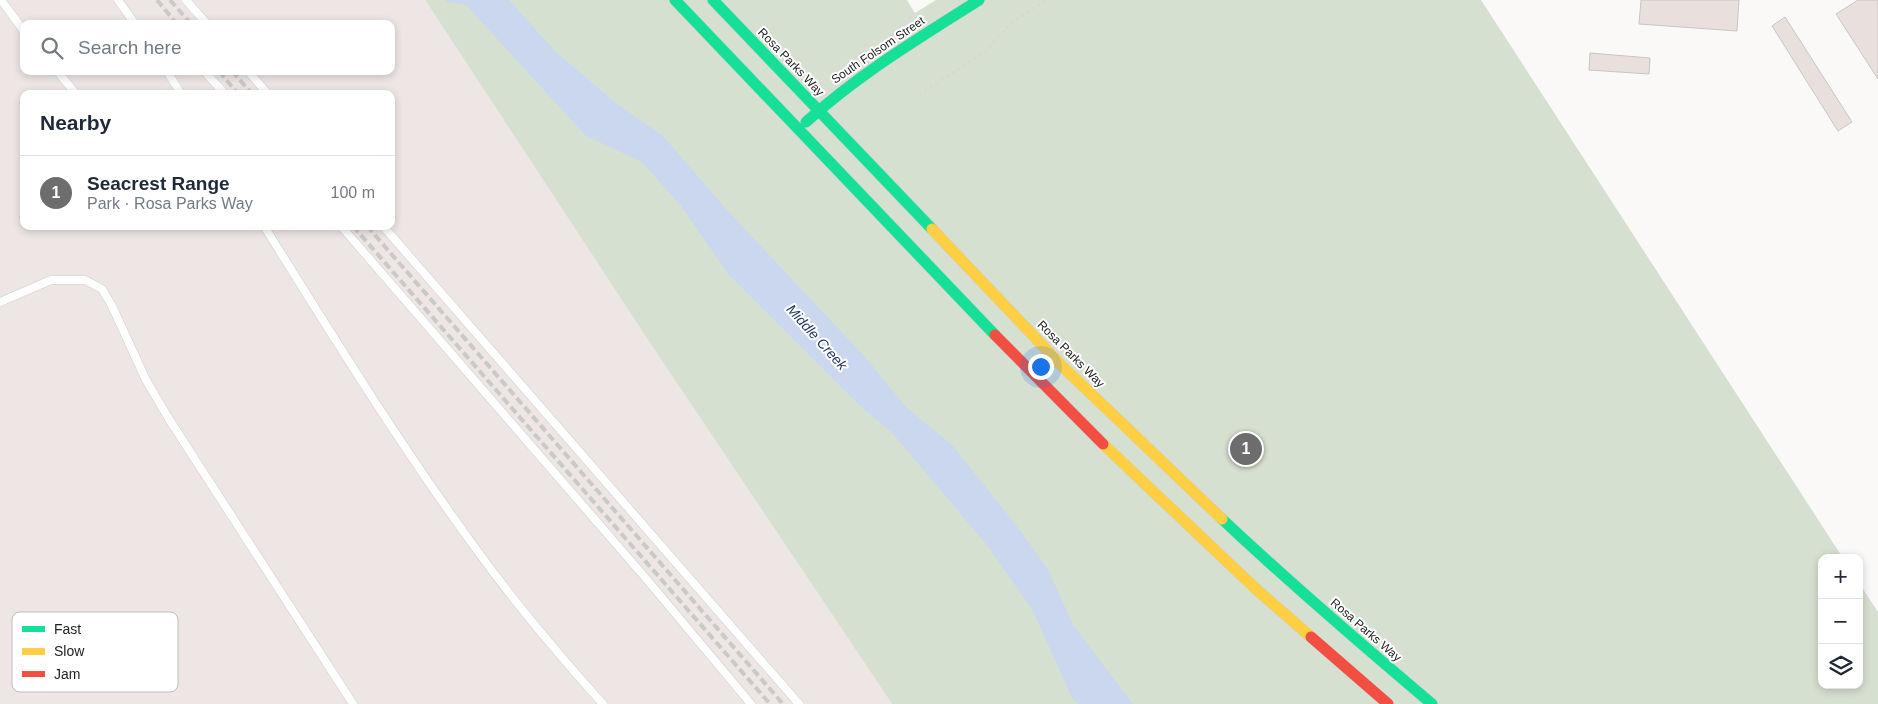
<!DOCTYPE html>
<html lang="en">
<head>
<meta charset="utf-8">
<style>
  body { margin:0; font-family:Helvetica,sans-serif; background:#f2f2f3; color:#1f2937 }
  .controls { position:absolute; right:15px; bottom:15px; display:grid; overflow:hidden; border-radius:10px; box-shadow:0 2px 8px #0003 }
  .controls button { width:45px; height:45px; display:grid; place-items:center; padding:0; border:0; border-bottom:1px solid #e0e1e3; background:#fff; color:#1f2937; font:25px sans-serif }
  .you { position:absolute; left:1040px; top:366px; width:18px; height:18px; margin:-12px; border:4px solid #fff; border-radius:50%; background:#1a73e8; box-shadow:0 0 0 8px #1a73e833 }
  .badge { display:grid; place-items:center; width:32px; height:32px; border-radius:50%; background:#6e6d6d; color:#fff; font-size:16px; font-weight:700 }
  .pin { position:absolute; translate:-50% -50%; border:2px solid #fff; box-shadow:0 1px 5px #0006 }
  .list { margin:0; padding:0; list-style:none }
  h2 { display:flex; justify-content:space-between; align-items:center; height:65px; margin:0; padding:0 20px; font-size:21px }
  h2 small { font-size:16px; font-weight:400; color:#747a83 }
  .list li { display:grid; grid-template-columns:32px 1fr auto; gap:15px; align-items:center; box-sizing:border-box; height:75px; padding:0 20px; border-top:1px solid #e0e1e3 }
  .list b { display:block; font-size:19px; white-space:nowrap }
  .list p { margin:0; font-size:16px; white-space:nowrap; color:#747a83 }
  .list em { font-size:16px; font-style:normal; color:#747a83 }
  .icon { flex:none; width:28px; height:28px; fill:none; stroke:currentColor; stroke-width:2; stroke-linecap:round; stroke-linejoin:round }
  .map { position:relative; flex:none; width:1878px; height:704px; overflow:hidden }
  .search { position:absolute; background:#fff; box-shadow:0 2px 8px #0003; left:20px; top:20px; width:375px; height:55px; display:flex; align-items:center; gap:12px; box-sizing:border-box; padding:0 18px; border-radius:10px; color:#747a83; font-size:19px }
  .panel { position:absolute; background:#fff; box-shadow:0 2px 8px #0003; left:20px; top:90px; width:375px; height:140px; border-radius:10px }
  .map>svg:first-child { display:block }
  .built { fill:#ede6e4; fill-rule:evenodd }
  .green { fill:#d6e0d1 }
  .water { fill:#cad7ee }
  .building { fill:#e9e0dd; stroke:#c7c6c5 }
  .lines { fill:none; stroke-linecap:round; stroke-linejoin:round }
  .lane-casing { stroke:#d0cfce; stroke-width:9 }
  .fast-casing { stroke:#d0cfce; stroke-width:12 }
  .slow-casing { stroke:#d0cfce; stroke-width:12 }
  .jam-casing { stroke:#d0cfce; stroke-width:12 }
  .path { stroke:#d8d7d7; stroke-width:2.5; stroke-dasharray:2.5 4; stroke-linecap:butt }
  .lane { stroke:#fefefe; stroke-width:8 }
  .fast { stroke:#16e098; stroke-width:11 }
  .slow { stroke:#ffcf43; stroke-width:11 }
  .jam { stroke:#f24e42; stroke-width:11 }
  .rail { stroke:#cac9c8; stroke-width:4; stroke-dasharray:8 4; stroke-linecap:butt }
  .labels { text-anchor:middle; stroke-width:4; stroke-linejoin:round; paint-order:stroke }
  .street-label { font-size:12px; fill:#232222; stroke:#fff }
  .water-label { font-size:14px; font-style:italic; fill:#1c335e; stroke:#fff }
  .key { fill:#fff; stroke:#bdbdbd; stroke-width:1 }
  .key-label { font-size:14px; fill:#232222 }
</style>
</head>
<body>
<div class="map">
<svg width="1878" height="704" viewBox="0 0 1878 704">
  <rect width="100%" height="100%" fill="#faf9f8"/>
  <!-- built -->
  <path class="built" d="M0 0H425L648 340 892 704H0ZM24 24H391V71H24ZM24 94H391V226H24Z"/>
  <!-- green -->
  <path class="green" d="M425 0H907L915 13 936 0H1481L1843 558H1822V685H1859V583L1878 612V704H892L648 340Z"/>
  <!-- water -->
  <path class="water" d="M445 0H509L555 51 617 104 662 135 728 211 866 358 906 407 953 446 1016 525 1048 569 1073 625 1133 704H1078L1072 698 1033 611 986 544 893 434 858 404 728 274 681 206 642 162 586 136 466 5 447 2Z"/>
  <!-- building -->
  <path class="building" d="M1641 0H1739L1737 31 1639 24Z
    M1858 0H1878V79L1836 14Z
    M1785 17 1852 122 1838 131 1772 26Z
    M1590 53 1650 58 1649 74 1589 70Z"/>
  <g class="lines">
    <!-- lane casing -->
    <g class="lane-casing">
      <path id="lane" d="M1 0 24 31
        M118 0 135 24
        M186 0 207 24
        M57 71 76 94
        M167 71 181 94
        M204 71 225 94
        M248 71 268 94
        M264 226C332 335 400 445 476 549 515 603 558 654 603 704
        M341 226 649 582 751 704
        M383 226 799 704
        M0 302 51 280H85L102 289 112 306 146 380 169 419 353 704"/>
    </g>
    <!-- fast casing -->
    <g class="fast-casing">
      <path id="fast" d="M675 0 995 335
        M713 0 932 229
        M806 122C859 74 919 38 979 0
        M1222 519C1290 583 1361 644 1432 704"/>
    </g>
    <!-- slow casing -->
    <g class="slow-casing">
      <path id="slow" d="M932 229 1062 366 1222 519
        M1103 444 1256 589 1311 637"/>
    </g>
    <!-- jam casing -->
    <g class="jam-casing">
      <path id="jam" d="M995 335 1103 444
        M1311 637 1388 704"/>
    </g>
    <!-- path -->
    <path class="path" d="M919 94 984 53 1012 22 1047 0"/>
    <!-- lane -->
    <use href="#lane" class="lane"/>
    <!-- fast -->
    <use href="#fast" class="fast"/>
    <!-- slow -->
    <use href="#slow" class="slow"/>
    <!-- jam -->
    <use href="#jam" class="jam"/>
    <!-- rail -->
    <path class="rail" d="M157 0 177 24
      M170 0 191 24
      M219 71 238 94
      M232 71 252 94
      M353 226 770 704
      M367 226 783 704"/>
  </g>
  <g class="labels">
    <!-- street labels -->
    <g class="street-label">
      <text transform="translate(878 50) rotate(-34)" y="4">South Folsom Street</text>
      <text transform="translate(791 62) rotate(46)" y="4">Rosa Parks Way</text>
      <text transform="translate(1071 354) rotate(45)" y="4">Rosa Parks Way</text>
      <text transform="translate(1366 630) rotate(41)" y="4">Rosa Parks Way</text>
    </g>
    <!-- water labels -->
    <g class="water-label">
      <text transform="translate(817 337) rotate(48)" y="5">Middle Creek</text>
    </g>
  </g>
  <!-- legend -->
  <rect x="12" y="612" width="166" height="80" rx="8" class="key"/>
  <rect x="22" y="626" width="23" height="6" fill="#16e098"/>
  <rect x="22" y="648" width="23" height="7" fill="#ffcf43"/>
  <rect x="22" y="671" width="23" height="6" fill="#f24e42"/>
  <g class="key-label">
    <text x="54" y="634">Fast</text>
    <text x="54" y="656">Slow</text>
    <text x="54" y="679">Jam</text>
  </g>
</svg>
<div class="controls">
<button>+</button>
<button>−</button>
<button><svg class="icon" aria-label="layers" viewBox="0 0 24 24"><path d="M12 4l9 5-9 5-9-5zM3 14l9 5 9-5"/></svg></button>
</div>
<div class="you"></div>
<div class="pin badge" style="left:1246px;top:449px">1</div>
<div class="search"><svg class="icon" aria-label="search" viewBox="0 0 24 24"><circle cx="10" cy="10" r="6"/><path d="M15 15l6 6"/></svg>Search here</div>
<section class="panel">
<h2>Nearby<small></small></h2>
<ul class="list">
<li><span class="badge">1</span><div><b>Seacrest Range</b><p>Park · Rosa Parks Way</p></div><em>100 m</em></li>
</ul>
</section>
</div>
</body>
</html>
